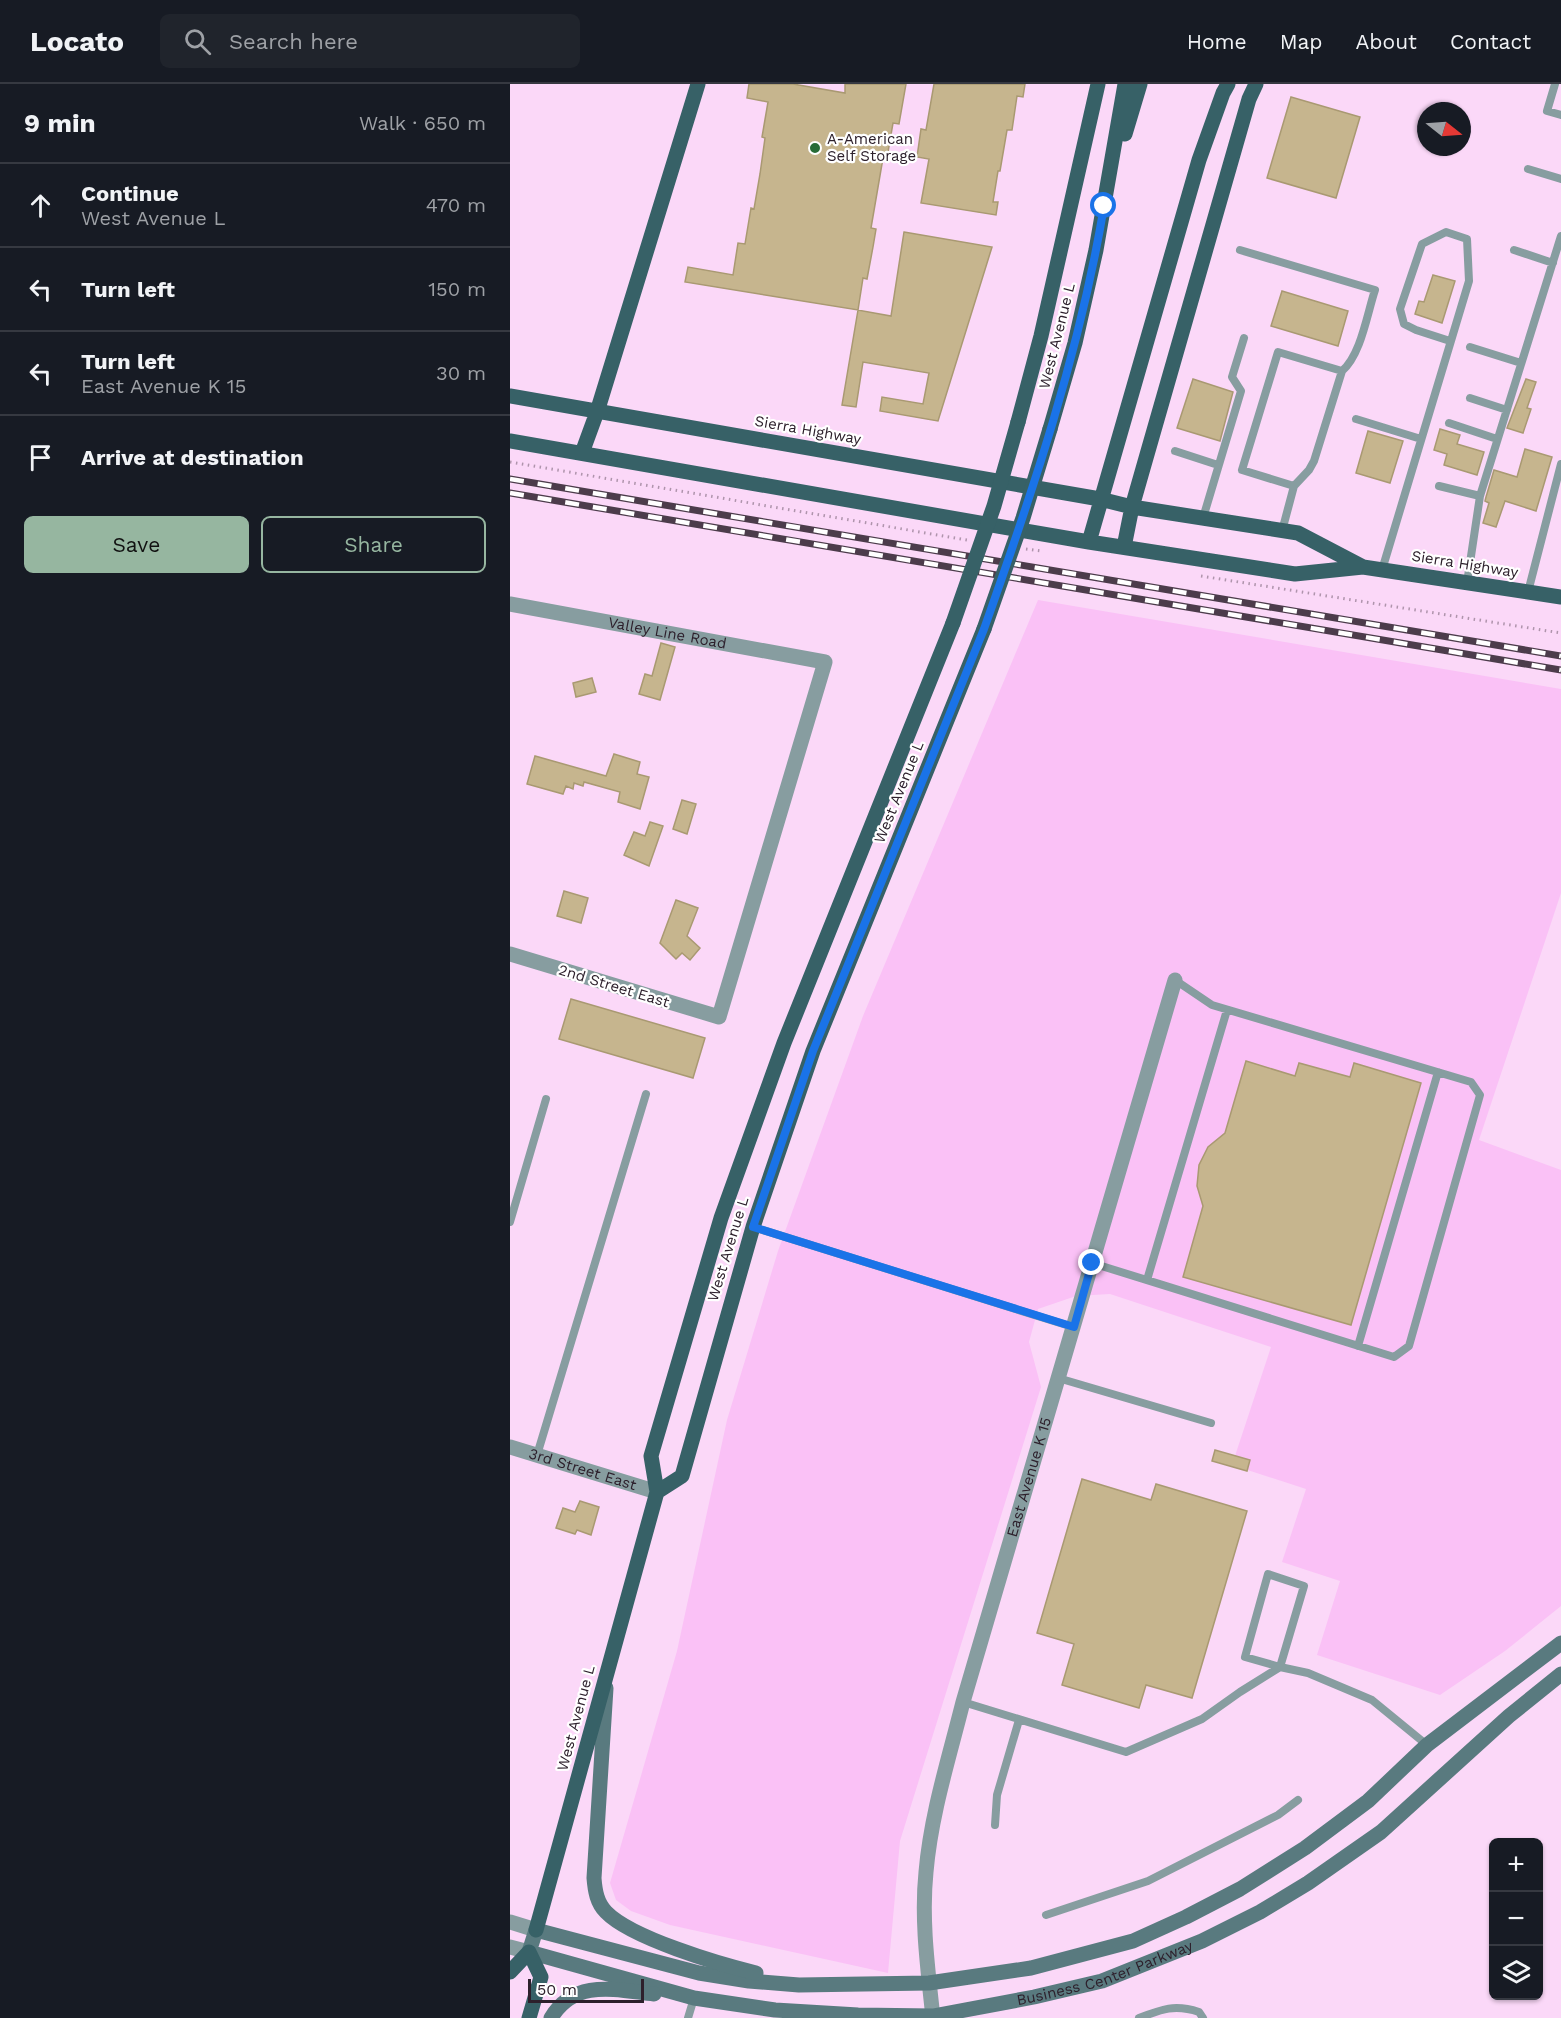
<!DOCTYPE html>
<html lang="en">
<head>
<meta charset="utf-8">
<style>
  body { margin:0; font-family:"Work Sans",sans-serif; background:#20242c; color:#f1f3f6 }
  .controls { position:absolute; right:18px; bottom:18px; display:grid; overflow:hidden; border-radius:9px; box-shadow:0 2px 4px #0004 }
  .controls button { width:54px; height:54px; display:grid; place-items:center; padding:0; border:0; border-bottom:2px solid #363941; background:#171b24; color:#f1f3f6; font:30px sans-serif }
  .compass { position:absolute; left:907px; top:18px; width:54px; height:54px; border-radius:50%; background:#171b24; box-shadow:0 2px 4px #0004; rotate:107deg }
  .scale { position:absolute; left:18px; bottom:15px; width:116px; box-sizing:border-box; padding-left:6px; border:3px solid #2d202c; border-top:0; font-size:16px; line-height:21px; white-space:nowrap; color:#2d202c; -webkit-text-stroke:4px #fff; paint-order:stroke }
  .stop { position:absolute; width:18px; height:18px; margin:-14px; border:4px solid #1a73e8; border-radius:50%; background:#fff }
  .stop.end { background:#1a73e8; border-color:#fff; box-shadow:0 2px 6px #0008 }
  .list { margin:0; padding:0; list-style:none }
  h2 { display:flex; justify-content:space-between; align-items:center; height:78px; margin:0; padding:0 24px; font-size:26px }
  h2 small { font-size:20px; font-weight:400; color:#9ea1a6 }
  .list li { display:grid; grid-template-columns:39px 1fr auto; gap:18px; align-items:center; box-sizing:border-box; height:84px; padding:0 24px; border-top:2px solid #363941 }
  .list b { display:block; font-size:22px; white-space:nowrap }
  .list p { margin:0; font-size:20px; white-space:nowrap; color:#9ea1a6 }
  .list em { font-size:20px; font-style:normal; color:#9ea1a6 }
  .actions { display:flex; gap:12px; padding:18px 24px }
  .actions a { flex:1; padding:14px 0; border:2px solid #96b6a0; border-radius:9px; text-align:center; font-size:21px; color:#96b6a0 }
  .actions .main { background:#96b6a0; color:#111 }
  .icon { flex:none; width:33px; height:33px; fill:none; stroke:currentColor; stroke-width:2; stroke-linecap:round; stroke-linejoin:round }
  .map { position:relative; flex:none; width:1051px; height:1934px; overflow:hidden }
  header { display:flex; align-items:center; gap:36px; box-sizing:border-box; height:84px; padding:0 30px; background:#171b24; border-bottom:2px solid #363941 }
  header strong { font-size:28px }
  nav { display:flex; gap:33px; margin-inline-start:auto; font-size:21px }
  .search { width:420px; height:54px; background:#20242c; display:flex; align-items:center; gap:15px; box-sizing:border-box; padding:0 21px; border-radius:9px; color:#9ea1a6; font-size:22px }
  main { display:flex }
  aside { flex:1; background:#171b24 }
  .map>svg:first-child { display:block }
  .green { fill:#fac1f6 }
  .building { fill:#c6b58e; stroke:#a99972; stroke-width:1.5 }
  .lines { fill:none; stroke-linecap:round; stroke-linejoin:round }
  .path { stroke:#af94ac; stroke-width:3; stroke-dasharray:1.5 4.5; stroke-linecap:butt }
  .lane { stroke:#879da0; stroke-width:8 }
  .street { stroke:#879da0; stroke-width:15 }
  .secondary { stroke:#597a7f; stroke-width:15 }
  .primary { stroke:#376167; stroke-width:15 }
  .rail-casing { stroke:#4c3c4b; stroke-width:7 }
  .rail { stroke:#fff; stroke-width:4.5; stroke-dasharray:14; stroke-linecap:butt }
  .primary-bridge { stroke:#376167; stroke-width:15 }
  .route { stroke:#1a73e8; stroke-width:8 }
  .poi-dot { fill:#276b36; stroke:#fff; stroke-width:2 }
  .labels { text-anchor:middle; stroke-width:4.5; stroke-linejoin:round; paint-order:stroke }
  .poi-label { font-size:15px; fill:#2d202c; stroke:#fff; text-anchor:start }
  .street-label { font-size:15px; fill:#2d202c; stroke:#fff }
</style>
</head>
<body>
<header>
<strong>Locato</strong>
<div class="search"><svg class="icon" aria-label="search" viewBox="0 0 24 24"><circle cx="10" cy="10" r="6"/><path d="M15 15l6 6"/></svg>Search here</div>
<nav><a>Home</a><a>Map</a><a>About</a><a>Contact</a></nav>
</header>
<main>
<aside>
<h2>9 min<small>Walk · 650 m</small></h2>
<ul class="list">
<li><svg class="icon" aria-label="ahead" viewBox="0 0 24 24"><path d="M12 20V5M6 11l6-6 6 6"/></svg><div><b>Continue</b><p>West Avenue L</p></div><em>470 m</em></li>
<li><svg class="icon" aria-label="left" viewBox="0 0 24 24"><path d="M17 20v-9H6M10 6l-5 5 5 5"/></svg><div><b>Turn left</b></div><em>150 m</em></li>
<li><svg class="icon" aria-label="left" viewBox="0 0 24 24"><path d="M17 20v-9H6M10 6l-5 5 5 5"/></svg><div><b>Turn left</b><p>East Avenue K 15</p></div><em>30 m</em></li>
<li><svg class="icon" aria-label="arrive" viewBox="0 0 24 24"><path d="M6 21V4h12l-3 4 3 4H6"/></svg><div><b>Arrive at destination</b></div></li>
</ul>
<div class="actions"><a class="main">Save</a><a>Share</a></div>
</aside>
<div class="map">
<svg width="1051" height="1934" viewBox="0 0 1051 1934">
  <rect width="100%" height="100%" fill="#fbd8f8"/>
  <!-- green -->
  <path class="green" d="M528 516 1051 605V809L969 1056 1051 1086V1522L995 1567 930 1611 807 1571 830 1497 772 1478 796 1405 722 1381 761 1263 600 1210 566 1212 528 1225 519 1258 531 1303 390 1757 378 1889 160 1841 121 1827 106 1816 100 1799 167 1567 217 1336 268 1167 353 932Z"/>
  <!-- building -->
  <path class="building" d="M239 0H283L335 9V0H396L389 40 383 39 377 74H373L361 144 366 145 363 163 357 195 353 194 348 226 175 198 178 183 223 191 228 159 235 160 241 124 244 125 250 90 255 54 252 53 258 18 237 14Z
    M424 0H515L513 13 507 12 502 46H497L490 87H488L483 118H488L486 131 411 119 419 75 407 73 411 45 416 46Z
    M781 13 850 33 826 114 757 94Z
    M394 148 482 163 428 337 370 327 372 313 413 320 419 289 353 278 346 323 332 321 348 226 381 232Z
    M923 191 945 197 932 239 905 230 909 217 914 218Z
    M772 207 838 227 828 262 761 242Z
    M683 295 723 308 710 357 667 344Z
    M1016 295 1026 298 1017 324 1021 325 1013 349 997 344Z
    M930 345 950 351 947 360 974 368 967 391 934 381 937 370 924 366Z
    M858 347 893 357 880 399 846 389Z
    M1015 365 1042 373 1026 427 995 417 986 443 973 439 979 419 975 417 976 413 984 386 1007 393Z
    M151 559 165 563 150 616 129 610 135 590 142 592Z
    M82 594 86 608 66 613 63 599Z
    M104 670 130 678 127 690 139 693 130 725 108 718 110 708 74 698 73 702 64 699 63 705 56 702 53 710 17 700 25 672 96 692Z
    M172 716 186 720 177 750 163 745Z
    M140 738 153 742 139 782 114 771 124 748 135 752Z
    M54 807 78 814 71 839 47 832Z
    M166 816 188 824 177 852 190 864 180 876 172 869 166 875 150 859Z
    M61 915 195 954 183 994 49 955Z
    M736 977 785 992 789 979 840 993 844 979 911 999 841 1241 673 1193 693 1122 687 1102 689 1081 698 1063 715 1049Z
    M705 1366 740 1376 737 1387 702 1377Z
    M572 1395 641 1416 646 1400 737 1427 682 1614 636 1601 629 1624 552 1601 564 1560 527 1549Z
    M70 1417 89 1423 81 1451 67 1446 65 1450 46 1444 53 1424 65 1428Z"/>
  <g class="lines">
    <!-- path -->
    <path class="path" d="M0 378 457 456
      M516 465 531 467 533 466
      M691 492 1051 549"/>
    <!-- lane -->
    <path class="lane" d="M1045 0 1037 27 1051 31
      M1018 85 1051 95
      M730 166 865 206C857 230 851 271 832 287
      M1004 166 1043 179
      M960 263 1011 279
      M960 314 997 326
      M846 335 911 355
      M939 339 987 355
      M665 367 708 381
      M929 402 970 412 957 499
      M970 412 1051 152
      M693 434 731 307 722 293 734 254
      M772 447 784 402 799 386 804 377 832 287 768 268 732 386 784 402
      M872 486 959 197 957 155 936 148 912 160 890 225 894 240 906 246 940 257
      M1018 508 1051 380
      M0 1138 36 1015
      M243 1143 563 1243
      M582 1179 884 1273 899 1262 970 1011 961 998 702 921 665 896
      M637 1196 717 926
      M848 1262 928 988
      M548 1294 701 1339
      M27 1371 136 1010
      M758 1490 794 1502 770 1583 735 1573Z
      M453 1618 616 1668 692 1635 730 1608 770 1583 798 1589 862 1616 917 1661
      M485 1741 487 1711 509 1636
      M536 1831 638 1797 768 1731 788 1716
      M178 1934 184 1914
      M629 1934C652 1925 665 1920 689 1928L693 1934"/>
    <!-- street -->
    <g class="street">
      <path id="s1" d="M0 520 315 578 209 933 0 870"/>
      <path id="s2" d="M0 1363 147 1408"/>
      <path d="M0 1838 26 1846"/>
      <path d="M0 1863 19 1868"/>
      <path id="s3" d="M423 1934C418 1886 411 1836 416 1788 421 1730 439 1674 453 1618L665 896"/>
    </g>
    <!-- secondary -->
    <g class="secondary">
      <path id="s4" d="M1051 1559 917 1661 858 1717 795 1764 730 1805 676 1833 623 1857 521 1884 419 1899 289 1901 239 1897 189 1889 26 1846 19 1868 184 1914 265 1926 348 1931 423 1932 524 1913 592 1897 692 1857 750 1828 798 1799 871 1748 999 1632 1051 1590"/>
      <path d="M96 1604 84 1794C85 1807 87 1819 96 1828 121 1854 209 1880 246 1889"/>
      <path d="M41 1934C65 1894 106 1906 144 1910"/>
    </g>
    <!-- primary -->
    <path class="primary" d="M615 50 630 0
      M0 312 590 415 622 423 788 449 853 483
      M508 338 531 252 588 0
      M540 345 565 259 586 166 615 0
      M0 357 579 458 785 490 853 483 1051 513
      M72 369 87 328 188 0
      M579 458 689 76 713 9 718 0
      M614 463 622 423 632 388 739 15 746 0
      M147 1408 172 1392 243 1143 303 967 474 545
      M26 1846 147 1408 141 1372 211 1134 274 959 443 539
      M0 1888 19 1868 31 1893 19 1934"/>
    <!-- rail casing -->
    <g class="rail-casing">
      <path id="rail" d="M0 395 1051 572
        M0 409 1051 586"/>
    </g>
    <!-- rail -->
    <use href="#rail" class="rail"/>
    <!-- primary-bridge -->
    <path class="primary-bridge" d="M443 539 484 422 508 338
      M474 545 513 434 540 345"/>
  </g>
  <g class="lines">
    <!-- route -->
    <path class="route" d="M582 1179 564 1243 243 1143 303 967 474 545C523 407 570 267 594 122"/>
  </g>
  <!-- markers -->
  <circle class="poi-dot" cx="305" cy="64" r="6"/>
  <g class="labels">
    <!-- poi labels -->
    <g class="poi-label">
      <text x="317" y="60">A-American<tspan x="317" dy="17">Self Storage</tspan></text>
    </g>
    <!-- street labels -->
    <g class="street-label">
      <text transform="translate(547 252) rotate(-76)" y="5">West Avenue L</text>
      <text transform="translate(298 346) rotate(10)" y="5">Sierra Highway</text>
      <text transform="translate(955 480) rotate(9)" y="5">Sierra Highway</text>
      <text dy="5" stroke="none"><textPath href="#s1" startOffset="160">Valley Line Road</textPath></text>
      <text transform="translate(389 708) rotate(-68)" y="5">West Avenue L</text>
      <text transform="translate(104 902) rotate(17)" y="5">2nd Street East</text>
      <text transform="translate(218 1165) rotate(-73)" y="5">West Avenue L</text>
      <text dy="5" stroke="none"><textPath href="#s2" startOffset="76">3rd Street East</textPath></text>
      <text dy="5" stroke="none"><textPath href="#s3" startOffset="555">East Avenue K 15</textPath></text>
      <text transform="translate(66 1634) rotate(-75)" y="5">West Avenue L</text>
      <text dy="5" stroke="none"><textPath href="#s4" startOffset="1744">Business Center Parkway</textPath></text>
    </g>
  </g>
</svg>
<div class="controls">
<button>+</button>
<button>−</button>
<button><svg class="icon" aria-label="layers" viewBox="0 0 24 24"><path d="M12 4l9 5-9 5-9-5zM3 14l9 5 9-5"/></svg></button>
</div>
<svg class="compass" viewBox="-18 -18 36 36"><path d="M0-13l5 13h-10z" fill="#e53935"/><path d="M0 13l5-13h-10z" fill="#9ea1a6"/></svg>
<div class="scale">50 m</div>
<div class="stop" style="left:594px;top:122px"></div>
<div class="stop end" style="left:582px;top:1179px"></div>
</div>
</main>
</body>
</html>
